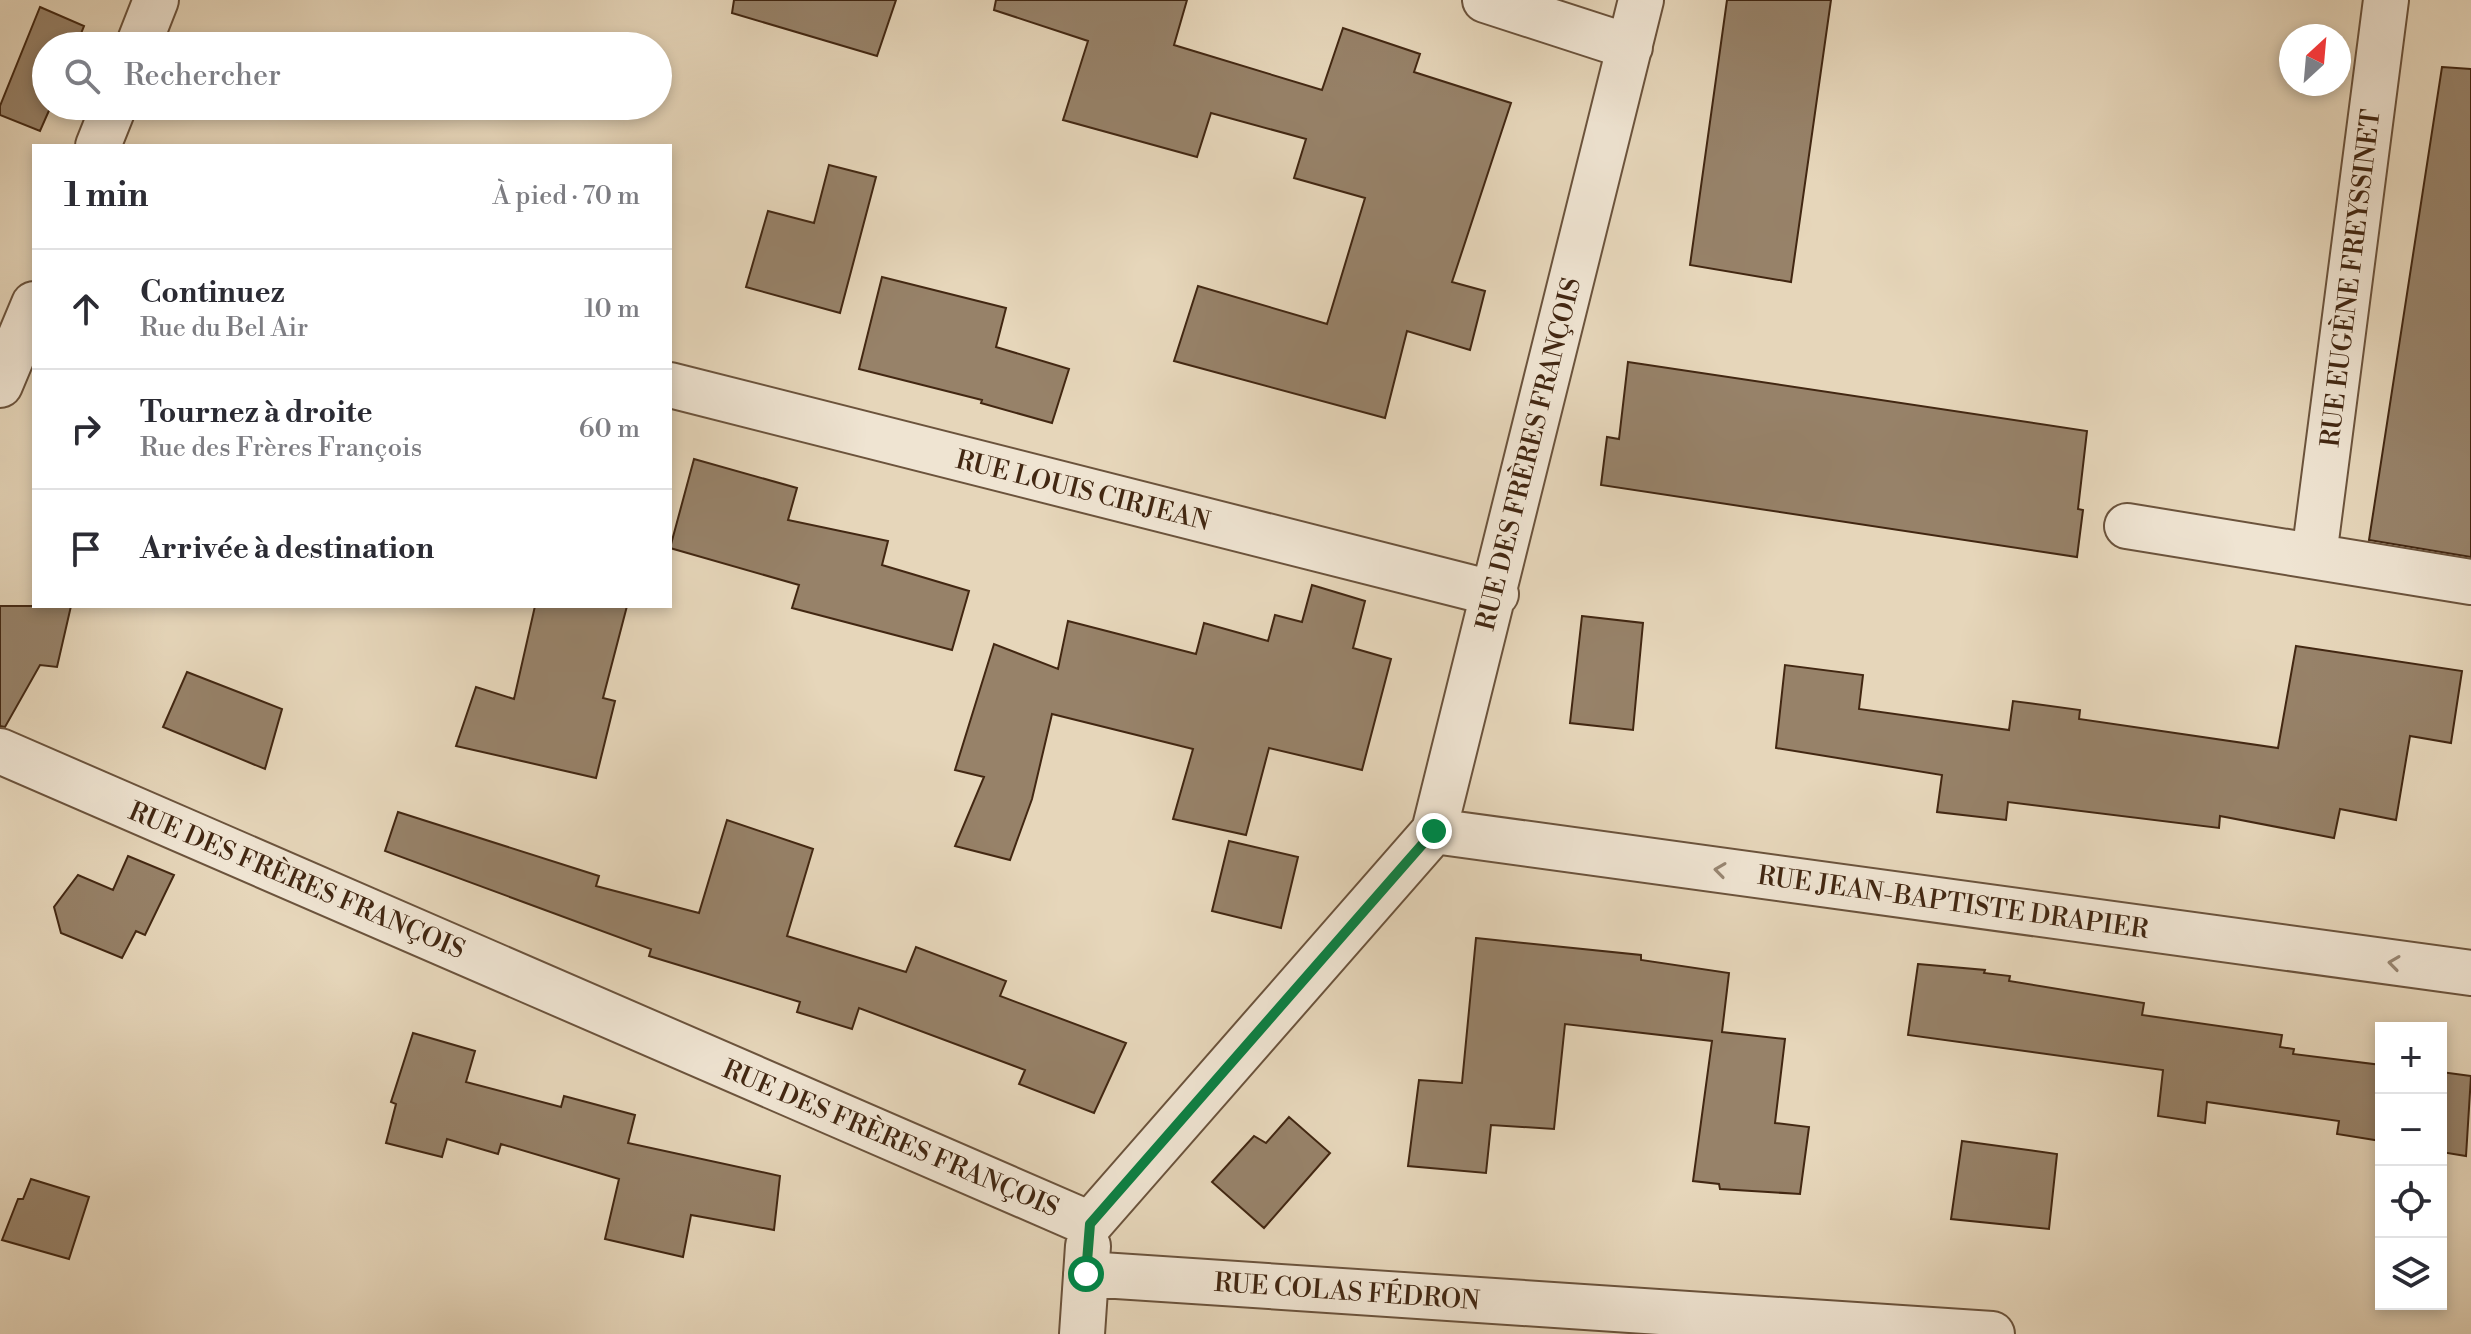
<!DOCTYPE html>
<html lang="fr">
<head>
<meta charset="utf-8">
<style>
  body { margin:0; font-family:"Libre Bodoni",serif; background:#f7f7f7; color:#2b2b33 }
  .controls { position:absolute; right:24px; bottom:24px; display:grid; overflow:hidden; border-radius:0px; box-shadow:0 4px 12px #0003 }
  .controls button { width:72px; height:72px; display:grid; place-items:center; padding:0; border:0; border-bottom:2px solid #e1e1e2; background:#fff; color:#2b2b33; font:40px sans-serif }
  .compass { position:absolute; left:2279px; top:24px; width:72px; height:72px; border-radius:50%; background:#fff; box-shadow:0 4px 12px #0003; rotate:26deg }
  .stop { position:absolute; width:24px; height:24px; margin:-18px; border:6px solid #0b8043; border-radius:50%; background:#fff }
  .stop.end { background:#0b8043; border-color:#fff; box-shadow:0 2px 8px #0008 }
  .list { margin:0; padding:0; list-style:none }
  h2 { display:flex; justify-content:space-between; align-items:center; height:104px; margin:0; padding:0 32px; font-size:34px }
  h2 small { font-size:26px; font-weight:400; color:#7c7c81 }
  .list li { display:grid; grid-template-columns:52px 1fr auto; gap:24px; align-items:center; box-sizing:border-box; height:120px; padding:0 32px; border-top:2px solid #e1e1e2 }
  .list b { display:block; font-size:30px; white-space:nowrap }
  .list p { margin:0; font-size:26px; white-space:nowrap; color:#7c7c81 }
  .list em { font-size:26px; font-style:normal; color:#7c7c81 }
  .icon { flex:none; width:44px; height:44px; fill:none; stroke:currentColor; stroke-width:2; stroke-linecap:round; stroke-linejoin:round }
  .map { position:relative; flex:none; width:2471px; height:1334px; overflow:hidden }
  .search { position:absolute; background:#fff; box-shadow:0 4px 12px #0003; left:32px; top:32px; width:640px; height:88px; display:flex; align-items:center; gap:20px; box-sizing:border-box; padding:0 28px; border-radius:44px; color:#7c7c81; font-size:30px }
  .panel { position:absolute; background:#fff; box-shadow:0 4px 12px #0003; left:32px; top:144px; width:640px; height:464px; border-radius:0px }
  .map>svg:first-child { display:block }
  .building { fill:#978269; stroke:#422712; stroke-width:2 }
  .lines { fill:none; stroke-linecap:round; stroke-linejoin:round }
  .minor-casing { stroke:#6b533c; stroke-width:48 }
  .minor { stroke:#efe4d2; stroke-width:44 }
  .oneway { stroke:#988672 }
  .route { stroke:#0b8043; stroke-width:10 }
  .labels { text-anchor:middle; stroke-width:8; stroke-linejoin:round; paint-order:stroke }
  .street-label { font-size:26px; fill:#422712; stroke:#efe4d2 }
</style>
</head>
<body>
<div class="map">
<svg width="2471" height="1334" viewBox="0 0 2471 1334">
  <rect width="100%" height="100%" fill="#e6d6ba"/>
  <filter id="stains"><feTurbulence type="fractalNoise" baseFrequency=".0025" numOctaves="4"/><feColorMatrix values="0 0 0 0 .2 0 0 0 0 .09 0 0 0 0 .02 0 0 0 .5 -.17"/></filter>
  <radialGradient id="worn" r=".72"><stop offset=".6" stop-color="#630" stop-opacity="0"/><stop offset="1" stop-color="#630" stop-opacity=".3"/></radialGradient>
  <!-- building -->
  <path class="building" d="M734 0H896L877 56 732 13Z
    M996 0H1187L1174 45 1322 90 1343 28 1420 54 1414 72 1511 103 1452 282 1485 291 1470 350 1407 331 1385 418 1174 361 1198 286 1327 324 1365 198 1294 178 1306 139 1211 113 1197 157 1063 120 1088 41 994 10Z
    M1727 0H1831L1791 282 1690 265Z
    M40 7 84 26 76 46H46V106H51L40 131 0 115V106Z
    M2442 67 2471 69V557L2369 540Z
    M829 165 876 177 840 313 746 287 768 211 814 223Z
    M882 277 1006 308 996 347 1069 369 1052 423 981 403 982 400 859 369Z
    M1628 362 2087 431 2078 509 2083 510 2077 557 1601 485 1607 437 1619 439Z
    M694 459 797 488 788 520 888 541 882 565 969 591 952 650 792 608 799 585 670 548Z
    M1312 585 1365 601 1353 648 1391 659 1362 770 1269 748 1246 835 1173 819 1193 749 1052 714 1032 799 1010 860 955 846 984 777 955 770 994 644 1058 669 1068 621 1196 654 1204 623 1268 641 1275 615 1302 622Z
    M0 606H71L57 667 40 665 5 727 0 726Z
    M535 606H627L603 698 615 701 596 778 456 746 476 687 514 699Z
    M1582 616 1643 623 1633 730 1570 723Z
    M2296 646 2462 671 2451 743 2410 736 2396 820 2340 809 2334 838 2220 816 2219 828 2008 802 2006 820 1937 812 1942 775 1776 748 1785 665 1863 675 1859 709 2009 730 2013 701 2080 710 2079 719 2278 748Z
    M187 672 282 709 265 769 163 727Z
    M398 812 599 876 596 886 699 913 727 820 813 849 787 936 906 972 916 947 1006 981 1000 996 1126 1043 1094 1113 1019 1084 1025 1070 859 1008 852 1029 797 1012 800 1002 649 956 651 949 385 851Z
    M1229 841 1298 857 1281 928 1212 911Z
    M128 856 174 875 145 935 136 931 122 958 61 933 54 907 78 875 113 890Z
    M1476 938 1641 955V960L1729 973 1722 1032 1785 1039 1775 1123 1809 1127 1800 1194 1720 1189 1719 1184 1693 1181 1712 1041 1565 1024 1554 1129 1491 1125 1486 1173 1408 1166 1419 1080 1462 1083Z
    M1918 964 1985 970 1984 973 2010 976 2009 981 2144 1003 2142 1015 2282 1035 2280 1047 2294 1049 2293 1054 2381 1065V1141L2337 1134 2339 1121 2207 1102 2205 1123 2158 1116 2163 1070 1908 1035Z
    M413 1033 475 1051 466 1082 561 1107 564 1096 635 1115 628 1143 780 1176 774 1230 691 1215 683 1257 605 1239 619 1179 501 1144 498 1154 447 1139 442 1157 386 1143 396 1104 391 1102Z
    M2441 1072 2471 1076 2466 1156 2441 1152Z
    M1289 1117 1330 1153 1264 1228 1212 1182 1254 1136 1266 1143Z
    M1962 1141 2057 1154 2049 1229 1951 1219Z
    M31 1179 89 1197 69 1259 2 1240 18 1199H23Z"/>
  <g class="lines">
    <!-- minor casing -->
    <g class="minor-casing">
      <path id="minor" d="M1485 0 1630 47
        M138 46 156 0
        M98 146 114 106
        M0 385 34 304
        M670 385 1496 594
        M2127 526 2471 582
        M2314 556 2386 0
        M0 751 1090 1224 1434 831 1641 0
        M1434 831 2471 973
        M1086 1274 1992 1334
        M1082 1334 1088 1246"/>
    </g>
    <!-- minor -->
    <use href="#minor" class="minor"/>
  </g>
  <!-- one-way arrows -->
  <defs><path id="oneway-chevron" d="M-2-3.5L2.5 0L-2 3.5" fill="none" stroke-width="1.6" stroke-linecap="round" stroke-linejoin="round" transform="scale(2)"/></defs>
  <g class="oneway">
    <use href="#oneway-chevron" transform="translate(1720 870) rotate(-172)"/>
    <use href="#oneway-chevron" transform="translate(2394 963) rotate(-172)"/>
  </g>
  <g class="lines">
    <!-- route -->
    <path class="route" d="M1086 1274 1090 1224 1434 831"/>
  </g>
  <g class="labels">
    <!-- street labels -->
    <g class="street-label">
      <text transform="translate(2350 278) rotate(-83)" y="9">RUE EUGÈNE FREYSSINET</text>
      <text transform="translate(1528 454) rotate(-76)" y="9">RUE DES FRÈRES FRANÇOIS</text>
      <text transform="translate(1083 490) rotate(14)" y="9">RUE LOUIS CIRJEAN</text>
      <text transform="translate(297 880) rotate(23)" y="9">RUE DES FRÈRES FRANÇOIS</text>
      <text transform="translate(1953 902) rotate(8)" y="9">RUE JEAN-BAPTISTE DRAPIER</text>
      <text transform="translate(891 1138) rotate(23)" y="9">RUE DES FRÈRES FRANÇOIS</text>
      <text transform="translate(1347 1291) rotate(4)" y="9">RUE COLAS FÉDRON</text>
    </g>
  </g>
  <rect width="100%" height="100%" filter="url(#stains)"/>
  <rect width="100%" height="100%" fill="url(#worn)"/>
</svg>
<div class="controls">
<button>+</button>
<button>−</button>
<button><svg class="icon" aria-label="locate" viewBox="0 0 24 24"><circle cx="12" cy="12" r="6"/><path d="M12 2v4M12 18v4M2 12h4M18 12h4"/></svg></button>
<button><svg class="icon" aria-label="layers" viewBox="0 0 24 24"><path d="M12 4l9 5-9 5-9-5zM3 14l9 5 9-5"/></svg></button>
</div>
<svg class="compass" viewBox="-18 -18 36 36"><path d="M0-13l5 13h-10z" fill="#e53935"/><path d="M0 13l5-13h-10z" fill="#7c7c81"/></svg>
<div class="stop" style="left:1086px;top:1274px"></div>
<div class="stop end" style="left:1434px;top:831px"></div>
<div class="search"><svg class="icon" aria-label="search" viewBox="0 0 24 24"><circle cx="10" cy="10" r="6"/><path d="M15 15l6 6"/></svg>Rechercher</div>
<section class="panel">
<h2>1 min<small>À pied · 70 m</small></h2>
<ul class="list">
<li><svg class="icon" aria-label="ahead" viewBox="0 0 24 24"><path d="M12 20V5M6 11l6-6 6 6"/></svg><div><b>Continuez</b><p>Rue du Bel Air</p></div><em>10 m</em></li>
<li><svg class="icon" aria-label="right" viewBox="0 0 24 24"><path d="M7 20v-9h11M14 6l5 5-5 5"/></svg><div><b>Tournez à droite</b><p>Rue des Frères François</p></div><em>60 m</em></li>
<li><svg class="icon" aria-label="arrive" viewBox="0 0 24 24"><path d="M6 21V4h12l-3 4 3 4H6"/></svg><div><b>Arrivée à destination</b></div></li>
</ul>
</section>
</div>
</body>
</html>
